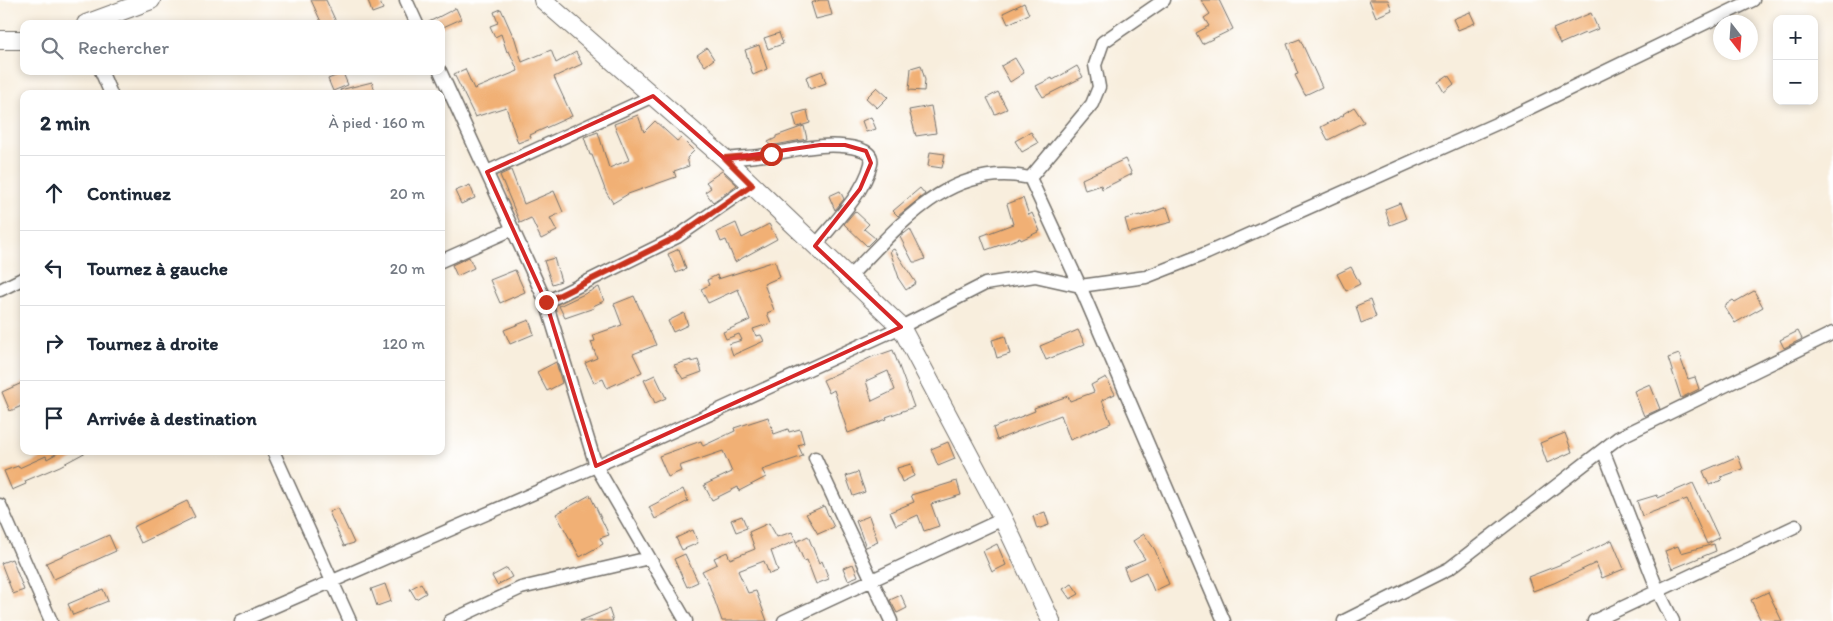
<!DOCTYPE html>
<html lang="fr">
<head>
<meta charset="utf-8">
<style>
  body { margin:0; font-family:Itim,sans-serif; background:#f2f2f3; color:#1f2937 }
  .controls { position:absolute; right:15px; top:15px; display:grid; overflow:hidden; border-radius:10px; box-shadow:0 2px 8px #0003 }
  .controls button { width:45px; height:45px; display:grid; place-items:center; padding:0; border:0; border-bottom:1px solid #e0e1e3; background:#fff; color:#1f2937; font:25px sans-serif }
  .compass { position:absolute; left:1713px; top:15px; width:45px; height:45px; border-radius:50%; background:#fff; box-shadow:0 2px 8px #0003; rotate:163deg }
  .stop { position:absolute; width:15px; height:15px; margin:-11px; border:4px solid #c8321e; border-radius:50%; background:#fff }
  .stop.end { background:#c8321e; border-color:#fff; box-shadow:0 1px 5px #0008 }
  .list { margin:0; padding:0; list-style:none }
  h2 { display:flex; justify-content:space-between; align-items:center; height:65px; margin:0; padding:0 20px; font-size:21px }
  h2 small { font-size:16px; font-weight:400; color:#747a83 }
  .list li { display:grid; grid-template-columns:32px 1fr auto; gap:15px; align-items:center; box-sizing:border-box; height:75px; padding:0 20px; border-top:1px solid #e0e1e3 }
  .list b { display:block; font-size:19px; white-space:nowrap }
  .list em { font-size:16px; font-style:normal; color:#747a83 }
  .icon { flex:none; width:28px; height:28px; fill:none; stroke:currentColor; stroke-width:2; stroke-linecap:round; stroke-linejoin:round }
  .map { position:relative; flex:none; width:1833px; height:621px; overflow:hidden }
  .search { position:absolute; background:#fff; box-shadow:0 2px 8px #0003; left:20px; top:20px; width:425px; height:55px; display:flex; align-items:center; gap:12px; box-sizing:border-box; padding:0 18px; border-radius:10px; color:#747a83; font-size:19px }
  .panel { position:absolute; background:#fff; box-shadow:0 2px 8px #0003; left:20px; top:90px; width:425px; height:365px; border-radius:10px }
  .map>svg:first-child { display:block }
  .building { fill:#f1b074; fill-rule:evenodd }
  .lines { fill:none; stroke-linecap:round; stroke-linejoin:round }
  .street-casing { stroke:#736f69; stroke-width:15 }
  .secondary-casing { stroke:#736f69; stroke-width:20 }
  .street { stroke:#fff; stroke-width:12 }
  .secondary { stroke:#fff; stroke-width:18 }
  .route { stroke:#c8321e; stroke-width:6 }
  .marked { fill:none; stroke:#d62828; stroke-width:4; stroke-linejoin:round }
</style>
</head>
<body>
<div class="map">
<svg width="1833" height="621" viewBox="0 0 1833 621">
  <rect width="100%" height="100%" fill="#fff"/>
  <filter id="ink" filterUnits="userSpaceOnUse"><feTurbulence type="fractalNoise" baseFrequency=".02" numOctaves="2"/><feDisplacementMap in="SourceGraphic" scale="10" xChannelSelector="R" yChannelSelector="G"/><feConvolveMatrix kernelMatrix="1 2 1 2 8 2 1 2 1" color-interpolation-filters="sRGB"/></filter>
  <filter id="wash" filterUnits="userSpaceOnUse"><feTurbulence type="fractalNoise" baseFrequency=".0096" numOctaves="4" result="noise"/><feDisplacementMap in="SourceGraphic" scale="20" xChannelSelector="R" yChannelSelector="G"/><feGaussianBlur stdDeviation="1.12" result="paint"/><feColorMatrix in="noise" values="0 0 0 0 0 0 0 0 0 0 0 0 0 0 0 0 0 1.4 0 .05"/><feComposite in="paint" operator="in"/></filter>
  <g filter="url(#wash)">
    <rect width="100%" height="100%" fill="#f8eedd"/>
    <g id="blocks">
      <!-- building -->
      <path class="building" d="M311 0H326L337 24H322Z
        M368 0H379L383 9 372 13Z
        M820 0H828L832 15 816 19 811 3Z
        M1201 0H1219L1233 29 1202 44 1196 33 1209 26 1204 18 1210 14Z
        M1369 0H1388L1392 10 1376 17Z
        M1024 3 1029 14 1008 24 1003 13Z
        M456 8 461 19 441 28V24H425Z
        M501 9 513 36H514L522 62 551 50 556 63 576 52 582 64 554 77 572 116 530 135 531 138 518 143 506 107 475 117 454 74 465 69 474 89 518 71 509 51 507 52 501 34 495 37 490 26 498 23 494 12Z
        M1470 12 1475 23 1458 30 1453 19Z
        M1591 13 1598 29 1586 34 1585 33 1560 44 1553 29Z
        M779 33 783 44 768 49 764 38Z
        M1300 39 1322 87 1305 95 1295 75 1298 74 1287 44Z
        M759 45 767 69 753 75 745 50Z
        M707 48 714 59 705 66 697 55Z
        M1015 58 1024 73 1010 82 1001 66Z
        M921 65 925 80 924 91 909 90 911 68Z
        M1077 66 1083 77 1043 97 1036 86 1052 78 1053 80Z
        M822 71 826 83 810 89 806 77Z
        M343 73 348 85 333 91 328 79Z
        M1448 75 1454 84 1444 92 1438 82Z
        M372 82 376 94H341L340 90Z
        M877 87 888 97 877 108 866 98Z
        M998 92 1007 109 995 114 987 98Z
        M931 106 936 133 916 136 909 110Z
        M1354 107 1364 122 1328 140 1321 127 1344 115 1343 114Z
        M807 110 810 123 797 127 793 114Z
        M638 115 644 132 655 121 677 141 681 138 694 151 687 158 689 166 674 171 676 177 628 194 613 203 606 192 592 155H590L584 137 598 132 609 168 629 160 614 124Z
        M871 117 876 129 866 132 862 121Z
        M804 126 807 139 770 146 768 142 776 138V136Z
        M1031 132 1038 143 1022 152 1015 141Z
        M930 152 945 154 942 168 928 166Z
        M1125 159 1132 174 1102 189 1101 185 1085 190 1082 179Z
        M511 170 524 204 554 191 563 212 550 218 557 231 541 239 531 218 520 223 500 175Z
        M722 171 737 185 713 202 705 192 711 188 706 182Z
        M470 185 475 198 461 204 455 191Z
        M920 188 925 194 898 216 893 211Z
        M840 191 844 199 835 210 829 196Z
        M1023 198 1029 215 1032 213 1040 231 1021 240 1020 238 986 250 981 236 1013 224 1007 204Z
        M1400 203 1406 219 1390 225 1385 209Z
        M1167 207 1172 222 1129 233 1125 219 1140 215 1141 216Z
        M855 211 869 224 864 229 875 238 867 246 844 224Z
        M736 223 742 238 769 224 777 239 735 262 726 240 721 242 717 232Z
        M910 229 925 259 917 262H913L900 237Z
        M679 249 686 269 676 273 668 254Z
        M894 249 916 283 906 290 898 278H899L890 251Z
        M469 257 474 268 457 276 452 265Z
        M554 258 561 281 552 284 544 261Z
        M775 261 780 277 764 284 774 310 767 313 771 323 753 329 756 336 761 335 764 341 733 355 729 344 742 340 739 334 726 339 723 332 750 320 738 289 708 303 701 289 709 285 707 280 717 275 718 279Z
        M1351 267 1360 284 1346 291 1337 274Z
        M515 270 525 292 500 303 490 280Z
        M599 287 604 301 593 306 594 308 565 318 559 306Z
        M1754 291 1763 307 1735 323 1724 306 1733 300 1735 302Z
        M634 296 656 345 633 354 642 372 607 388 603 379 594 383 585 363 597 358 591 342 595 341 593 335 622 325 614 304Z
        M1370 300 1376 317 1361 323 1356 306Z
        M684 313 688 325 673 332 668 321Z
        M529 320 534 334 510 344 504 330Z
        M1078 330 1085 344 1046 360 1040 346Z
        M1798 331 1802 339 1784 348 1780 340Z
        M1005 336 1010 354 997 358 992 340Z
        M893 350 914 407 886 417 887 419 848 433 834 390 829 393 823 380 876 355V356ZM888 371 895 390 872 401 866 381Z
        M1679 354 1688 379 1695 377 1699 389 1681 398 1668 358Z
        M691 360V362L698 360 702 372 683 379 674 365Z
        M556 362 562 383 547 391 537 372Z
        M655 375 666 398 655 403 644 380Z
        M1106 377 1115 394 1102 400 1111 423 1070 440 1061 415 1024 429 997 440 993 428 1035 411 1034 408 1068 396 1070 401 1094 392 1091 385Z
        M24 382V405L10 411 2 392Z
        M1650 384 1660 409 1644 416 1634 391Z
        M768 417 774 434 788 429 789 432 800 429 804 443 798 445 803 456 762 470 766 477 739 491 738 487 712 500 704 485 732 472 723 451 679 466 681 471 668 477 659 456 701 441 703 446 735 431 734 428Z
        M1565 433 1572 452 1547 463 1540 443Z
        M948 442 955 459 938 466 931 449Z
        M61 451H88L60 466 25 481 26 484 12 490 4 471 18 466 19 468 46 456 47 459Z
        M1738 456 1743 469 1721 477 1722 480 1709 485 1703 471Z
        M911 464 914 476 902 482 897 468Z
        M858 472 865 492 853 496 846 476Z
        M957 481 961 495 931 504 939 526 924 531 918 515 896 525 890 512 914 502 911 495Z
        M1693 483 1719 538 1707 544 1687 499 1642 516 1637 501 1657 495 1658 498Z
        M683 489 688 501 655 519 649 507Z
        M590 495 609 535 600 538 603 544 580 557 556 514Z
        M187 501 195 517 141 543 133 527Z
        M824 506 834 527 818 534 806 514Z
        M338 508 354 543 344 546 329 512Z
        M1045 512 1049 525 1037 529 1033 516Z
        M742 516 747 528 736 532 731 520Z
        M869 516 878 542 866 547 856 521Z
        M769 523 777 537 792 532 796 541 771 551 778 571 769 574 764 561 738 571 748 593 756 591 767 621H722L708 582 702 571 717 564 714 558 727 552 730 559 755 549 749 532Z
        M693 530 698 543 682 550 676 538Z
        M1144 534 1155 550 1169 584 1154 591 1146 572 1129 580 1124 568 1145 559 1133 541Z
        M109 535 116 551 54 579 46 563Z
        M808 536 819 563 822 561 829 579 816 584 807 560 804 561 796 542Z
        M1612 540 1624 569 1602 578 1596 563 1554 583 1533 591 1528 577 1559 565Z
        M997 544 1006 565 992 572 983 551Z
        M1714 544 1716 551 1672 569 1665 551 1678 546 1681 553Z
        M685 554 698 582 687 587 674 559Z
        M12 559 24 590 13 594 1 563Z
        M853 564 858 576 848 580 843 568Z
        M507 568 512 577 497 585 492 576Z
        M421 583 426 593 416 599 410 589Z
        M385 584 391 601 377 606 371 589Z
        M1072 584 1079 594 1070 599 1063 589Z
        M103 589 108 601 73 615 68 604Z
        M1768 592 1782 621H1761L1751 600Z
        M901 595 907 608 897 613 890 600Z
        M609 609 613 621H580Z"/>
    </g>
  </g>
  <g filter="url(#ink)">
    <use href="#blocks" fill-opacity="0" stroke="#736f69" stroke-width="1"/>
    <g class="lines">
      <!-- street casing -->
      <g class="street-casing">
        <path id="street" d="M406 0 417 24
          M101 71 111 94
          M440 71 546 302 596 466 686 621
          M725 159C740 157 756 157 771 154 800 149 829 141 859 149 866 151 873 154 871 164 864 193 834 223 815 246
          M487 172 653 96
          M1030 178 1092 104 1099 87 1095 65 1103 42 1164 0
          M441 261 513 229
          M849 277C899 226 950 160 1030 178L1080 286 1224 621
          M0 290 24 278
          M546 302 677 237 752 185
          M1603 450 1658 591 1673 621
          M273 451 350 621
          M815 458 891 621
          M0 505 51 621
          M241 621 596 466 901 327 985 284 1035 276 1080 286 1146 277 1207 253 1507 119 1753 0
          M450 621 521 588 649 558
          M784 621 1003 519
          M1344 621 1450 568 1618 438 1833 333
          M1594 621 1796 526"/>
      </g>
      <!-- secondary casing -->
      <g class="secondary-casing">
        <path id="secondary" d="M543 0 725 159 901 327 1003 519 1051 621
          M86 24 151 0
          M0 40H24"/>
      </g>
      <!-- street -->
      <use href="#street" class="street"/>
      <!-- secondary -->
      <use href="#secondary" class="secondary"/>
    </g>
  </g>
  <g class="lines" filter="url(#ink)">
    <!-- route -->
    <path class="route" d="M546 302 677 237 752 185 725 158 771 154"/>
  </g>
  <!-- marked area -->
  <path class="marked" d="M653 96 725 159 820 145H845L866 151 871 163 860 189 815 246 901 327 596 466 546 302 487 172Z"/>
</svg>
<div class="controls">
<button>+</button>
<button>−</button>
</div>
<svg class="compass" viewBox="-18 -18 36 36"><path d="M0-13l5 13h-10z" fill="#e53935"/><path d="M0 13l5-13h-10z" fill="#747a83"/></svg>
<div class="stop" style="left:771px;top:154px"></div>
<div class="stop end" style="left:546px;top:302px"></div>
<div class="search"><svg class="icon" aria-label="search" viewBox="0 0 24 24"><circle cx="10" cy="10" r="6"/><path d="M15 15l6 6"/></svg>Rechercher</div>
<section class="panel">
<h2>2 min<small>À pied · 160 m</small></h2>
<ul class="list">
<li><svg class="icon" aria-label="ahead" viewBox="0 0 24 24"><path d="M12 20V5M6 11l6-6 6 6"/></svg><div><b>Continuez</b></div><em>20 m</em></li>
<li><svg class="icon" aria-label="left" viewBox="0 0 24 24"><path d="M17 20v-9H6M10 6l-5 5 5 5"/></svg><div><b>Tournez à gauche</b></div><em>20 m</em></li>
<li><svg class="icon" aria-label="right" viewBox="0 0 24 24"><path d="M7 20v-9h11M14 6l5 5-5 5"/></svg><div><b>Tournez à droite</b></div><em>120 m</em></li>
<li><svg class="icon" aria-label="arrive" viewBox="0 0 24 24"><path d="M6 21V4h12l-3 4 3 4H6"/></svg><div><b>Arrivée à destination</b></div></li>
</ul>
</section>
</div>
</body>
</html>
